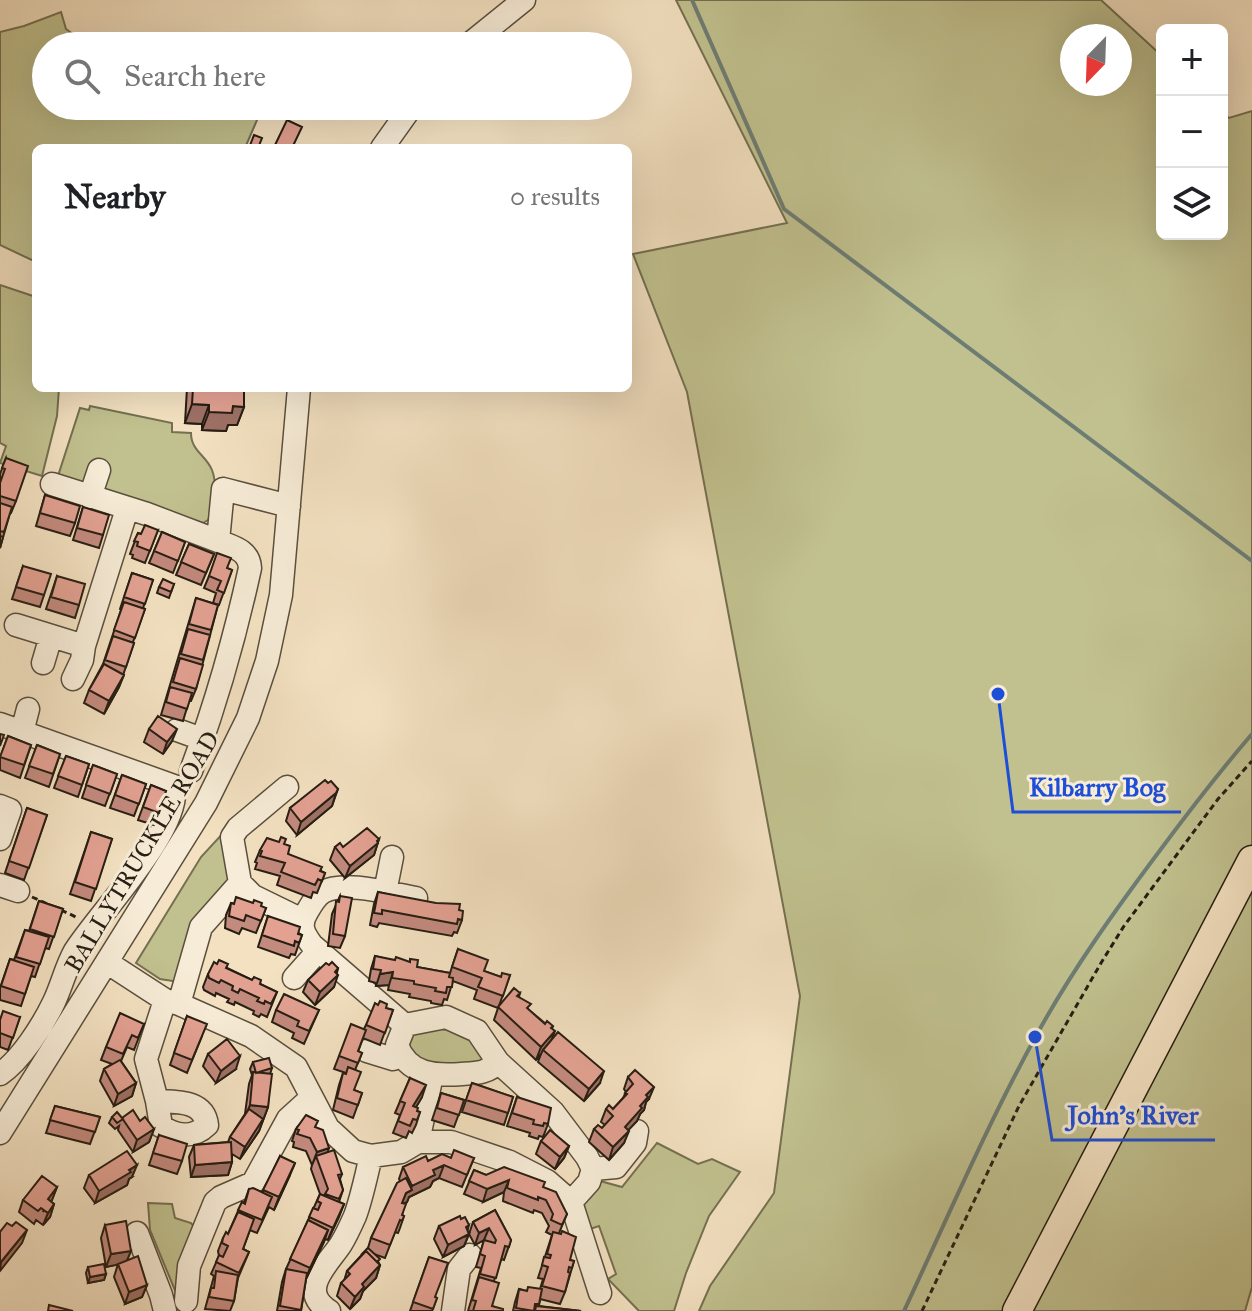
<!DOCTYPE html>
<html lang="en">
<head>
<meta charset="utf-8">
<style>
  body { margin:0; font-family:"IM FELL Great Primer",serif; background:#f2f2f2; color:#202124 }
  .controls { position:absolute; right:24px; top:24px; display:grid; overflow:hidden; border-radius:12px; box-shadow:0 8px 32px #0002 }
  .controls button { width:72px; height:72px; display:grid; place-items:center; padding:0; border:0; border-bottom:2px solid #e0e0e0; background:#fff; color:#202124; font:40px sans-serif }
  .compass { position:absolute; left:1060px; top:24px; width:72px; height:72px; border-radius:50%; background:#fff; box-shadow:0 8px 32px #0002; rotate:203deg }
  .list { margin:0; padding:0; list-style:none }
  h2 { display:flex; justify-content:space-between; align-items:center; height:104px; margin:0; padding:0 32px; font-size:34px }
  h2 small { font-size:26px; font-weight:400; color:#757577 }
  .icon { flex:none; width:44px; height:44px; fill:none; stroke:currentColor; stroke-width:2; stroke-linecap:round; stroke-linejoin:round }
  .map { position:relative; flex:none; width:1252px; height:1311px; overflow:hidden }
  .search { position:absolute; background:#fff; box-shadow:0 8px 32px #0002; left:32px; top:32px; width:600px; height:88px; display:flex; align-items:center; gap:20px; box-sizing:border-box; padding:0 28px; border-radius:44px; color:#757577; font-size:30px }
  .panel { position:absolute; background:#fff; box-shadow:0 8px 32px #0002; left:32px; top:144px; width:600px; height:248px; border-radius:12px }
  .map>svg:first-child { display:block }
  .green { fill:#c1c18f; stroke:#747051; stroke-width:2; fill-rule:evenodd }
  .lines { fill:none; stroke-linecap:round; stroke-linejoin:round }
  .stream { stroke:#6d7d74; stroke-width:4 }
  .minor-casing { stroke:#5a4f3e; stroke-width:25 }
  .major-casing { stroke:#271e13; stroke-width:31 }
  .path { stroke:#271e13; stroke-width:3; stroke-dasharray:6 4; stroke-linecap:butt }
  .minor { stroke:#f7ecd7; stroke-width:22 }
  .major { stroke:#f3e1c1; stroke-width:28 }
  .wall { fill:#c38a7e; stroke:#271e13; stroke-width:2 }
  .shaded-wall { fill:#9f7166; stroke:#271e13; stroke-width:2 }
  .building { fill:#e3a192; stroke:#271e13; stroke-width:2 }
  .labels { text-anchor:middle; stroke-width:6; stroke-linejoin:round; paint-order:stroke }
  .street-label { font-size:24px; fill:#271e13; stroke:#f7ecd7 }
  .leader { fill:none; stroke:#1d4ed8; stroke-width:3 }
  .callout-dot { fill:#1d4ed8; stroke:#f7ecd7; stroke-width:3 }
  .callout-label { font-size:26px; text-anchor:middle; font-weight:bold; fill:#1d4ed8; stroke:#f7ecd7; stroke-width:6; stroke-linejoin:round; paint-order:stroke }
</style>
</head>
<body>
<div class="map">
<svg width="1252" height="1311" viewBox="0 0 1252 1311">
  <rect width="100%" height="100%" fill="#f3e1c1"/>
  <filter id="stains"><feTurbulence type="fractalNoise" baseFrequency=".0025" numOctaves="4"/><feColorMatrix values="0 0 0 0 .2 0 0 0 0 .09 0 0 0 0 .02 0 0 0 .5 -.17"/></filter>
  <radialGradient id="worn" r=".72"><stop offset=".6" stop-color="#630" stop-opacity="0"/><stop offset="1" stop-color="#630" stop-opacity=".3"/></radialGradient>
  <!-- green -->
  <path class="green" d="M676 0H1101L1162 56V234H1222V112L1229 118 1252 111V1287L1245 1311H699L710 1286 774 1193 800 996 687 392 633 254 787 223ZM1072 36H1120V84H1072Z
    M61 12 66 29 89 46H46V106H263L245 148H36V262L0 245V32L24 26Z
    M0 285 36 297V388H59L57 416 42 476 0 463 6 446 0 443Z
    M90 406 172 423V432L191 433C191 451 206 455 212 470 217 483 216 509 208 520L203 523 84 484 57 479 80 408 89 410Z
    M225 831 232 880 179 982 160 979 136 963 201 857Z
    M447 1024 471 1034 487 1060 483 1066 416 1064 406 1042 412 1028Z
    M657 1143 698 1164 712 1159 740 1172 709 1216 686 1273 674 1311H639L608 1279 616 1274 599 1226 590 1229 581 1207 600 1181 622 1187Z
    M148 1203 172 1204 175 1218 191 1223 196 1229 179 1300 150 1230Z"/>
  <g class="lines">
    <!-- stream -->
    <path class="stream" d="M692 0 784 209 1252 561
      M904 1311C947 1219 987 1125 1036 1036 1072 970 1116 909 1161 849 1190 810 1220 771 1252 734"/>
    <!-- minor casing -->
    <g class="minor-casing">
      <path id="minor" d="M467 46 524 0
        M382 148 412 106
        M52 484 147 514 218 541
        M90 497 99 470
        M16 625 84 646 127 509
        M43 663 51 636
        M73 679 82 660 84 646
        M0 724 174 786C181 830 99 913 75 951 66 967 62 985 54 1002 43 1025 21 1060 0 1074
        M177 730 202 739
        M22 732 28 709
        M191 771C216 704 235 637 250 568 249 550 233 547 218 541L223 489 289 506
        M287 787 238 828 232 837 240 883 253 896 302 920
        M0 806 10 810 0 839
        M0 885 18 891
        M385 892 392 857
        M108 963 165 1000 179 1004 201 927 240 883
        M294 978 318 951
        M179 1004 251 1036 296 1067 328 1128 353 1151 371 1156 401 1152 418 1142H451L510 1162 547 1181 571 1202 600 1293
        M400 1021 312 945C303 933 299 925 307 912 311 905 316 896 323 892 345 880 392 894 416 898
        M405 1025 446 1017 477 1031 498 1062 553 1112 587 1157 593 1169 589 1182 571 1202
        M405 1025 397 1045C408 1075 435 1076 462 1074 477 1073 488 1073 498 1062
        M367 1051 393 1059 401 1056
        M157 1101 161 1126C175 1136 193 1139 207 1125 204 1100 177 1102 157 1101L146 1059 165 1000
        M0 1133 206 803 248 718 267 661 281 595 299 388
        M418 1142 432 1075
        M593 1169 616 1167 635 1143 637 1131
        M137 1233 161 1295 165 1311
        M186 1301 189 1266 215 1202 221 1197 253 1183 288 1119 310 1099
        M329 1311C297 1290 328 1264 341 1244 346 1236 351 1225 355 1216 362 1197 366 1176 371 1156
        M453 1311 459 1269 470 1255"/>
    </g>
    <!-- major casing -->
    <g class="major-casing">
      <path id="major" d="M1017 1311 1252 860"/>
    </g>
    <!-- path -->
    <path class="path" d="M32 897 50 905
      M61 910 76 917
      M922 1311 1019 1106 1101 963 1124 926 1218 799 1252 761"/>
    <!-- minor -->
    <use href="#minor" class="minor"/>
    <!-- major -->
    <use href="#major" class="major"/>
  </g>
  <!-- wall -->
  <path class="wall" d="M187 388H244V407L237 425H228L226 431 202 430V424L185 423Z
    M6 458 16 501 11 513H10L0 548V474Z
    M45 495 75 523 70 536 36 526Z
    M83 507 103 535 99 548 73 540Z
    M158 530 145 563 132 558 133 555 130 554 138 533 141 534Z
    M162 532 185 542 173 573 149 563Z
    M189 544 214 554 201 585 176 575Z
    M23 566 44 595 40 607 12 599Z
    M227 568 232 570 219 605 213 603 216 593 204 588 209 576Z
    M132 573 153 580 143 608 145 609 133 642 134 643 119 687 104 714 84 703 89 690 103 664 121 610 120 609Z
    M57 576 79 605 75 618 46 609Z
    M174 584 169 598 157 593 159 587Z
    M196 598 218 605 196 689 191 701H189L183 721 161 715Z
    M149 729 172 741 163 754 144 742Z
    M8 736 31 745 20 778 0 770V758Z
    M37 745 60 754 49 787 25 778Z
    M66 756 89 764 78 797 54 788Z
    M93 765 117 774 105 806 82 798Z
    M122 775 146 784 134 816 110 808Z
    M328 783 338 789 332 806 297 835 286 821 290 808Z
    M151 785 166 791 154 825 138 820Z
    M27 808 47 815 24 880 5 873Z
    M91 832 112 839 91 901 70 894Z
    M379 839 374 855 345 878 330 860 335 847H343Z
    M284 844 288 854 325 873 317 893 313 892 311 898 277 885 280 876 255 869 257 863 255 862 260 850Z
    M378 892 459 910 462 920 457 933 454 932 452 936 379 923 377 927 370 925 374 904Z
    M340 896 345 936 340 948 328 946 332 914Z
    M39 901 63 909 49 949 45 948 35 977 31 976 21 1006 0 1000V988L10 959 14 960 25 930 29 931Z
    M231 903 266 908 256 933 242 928 239 934 225 928 226 915Z
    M268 916 302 935 295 955 291 954 289 958 258 947Z
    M458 949 484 971 501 977 510 975 499 1006 520 993 519 997 529 1010 552 1029V1039L600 1083 584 1101 538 1062 541 1054 536 1060 494 1020 498 1008 474 999 477 990 453 981 447 1000 444 999 442 1005 431 1003V1001L409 997 410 994 388 990 389 985 376 986V983L369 981 371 969 375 956 417 967 450 973Z
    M329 965 338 968 334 987 315 1005 303 992 308 980Z
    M227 968 277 992 267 1017 261 1014 259 1017 253 1014 254 1011 235 1002 234 1005 227 1002 229 999 216 993 215 996 204 990 203 987 208 974Z
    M386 1008 393 1010 380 1045 363 1038 358 1052 362 1053 355 1070 354 1090 362 1093 353 1118 333 1110 339 1085 343 1073H346L334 1069 339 1056 364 1029 366 1025Z
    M276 1010H319L304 1044 292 1038 294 1033 272 1022Z
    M187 1016 202 1036 187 1073 170 1065Z
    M20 1017 8 1050 0 1047V1020Z
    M144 1024 134 1050 127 1047 121 1061 136 1083 132 1096 114 1106 100 1081 104 1069 112 1064 101 1060 106 1047Z
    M208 1054 236 1069 216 1083 203 1066Z
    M253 1062 272 1068 270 1074 268 1107 259 1131 240 1159 232 1154V1162L228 1175 191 1177 189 1157 194 1145 228 1142 230 1137 245 1114 249 1084 252 1075 250 1069Z
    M628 1077 649 1099 646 1102 644 1110 640 1114 637 1121 628 1130 624 1143 609 1160 589 1142 594 1129 602 1128 605 1125 601 1122 606 1109H613L623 1098 626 1092 624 1089Z
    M410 1078 422 1097 416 1107 417 1111 420 1112 416 1125 412 1133 409 1131 406 1138 393 1133 400 1115 395 1113Z
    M472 1083 513 1097 504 1125 462 1112Z
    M441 1093 464 1100 454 1127 432 1120Z
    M517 1097 548 1124 543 1137 539 1136 538 1139 529 1136 530 1133 507 1126Z
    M55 1106 100 1117 90 1144 46 1133Z
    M112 1117 140 1121 154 1129 149 1142 133 1152 118 1130 119 1126 115 1129 109 1123Z
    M315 1127 328 1152 342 1174 340 1179 343 1190 339 1202 344 1204 328 1240 325 1239 306 1279 301 1311H277L282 1282 286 1269 320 1194 311 1169 312 1165 306 1151 293 1147 294 1142 292 1141 296 1129Z
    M159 1135 182 1161 177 1174 149 1165Z
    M541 1141 569 1146 564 1158 555 1169 536 1154Z
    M280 1156 290 1175 274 1210 269 1207 257 1233 250 1230 243 1249 249 1252 238 1278 234 1301 230 1311 205 1309 214 1276 211 1274 219 1256 218 1251 223 1238 228 1234 242 1202 244 1203 249 1189 263 1192Z
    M451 1158H474L462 1187 439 1178 433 1181 430 1187 409 1197 407 1202 404 1204 402 1215 404 1216 400 1228 398 1233 395 1232 385 1258 374 1254 380 1265 376 1278 363 1291 360 1299 350 1309 337 1296 341 1283 344 1281 347 1271 368 1248 371 1238 400 1181 399 1179 403 1167 428 1161Z
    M474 1170 486 1175 543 1187 567 1214 559 1233 570 1260 574 1261 565 1292 560 1304 540 1299 539 1306 581 1311H513L515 1302 519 1289 526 1291 540 1289 543 1279 538 1278 552 1235 546 1232 549 1226 542 1213 534 1210 533 1213 503 1201 504 1192 483 1202 464 1194Z
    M89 1175 132 1177 129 1179 127 1185 95 1203 84 1188Z
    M57 1187 51 1202 54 1204 50 1217 43 1225 36 1220 34 1224 19 1212 23 1200Z
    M495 1210 511 1240 504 1260 501 1259 494 1281 492 1306 503 1311H468L481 1268 476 1267 484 1240 475 1245 469 1234 464 1246 443 1257 434 1239 439 1226 467 1231 469 1234 473 1222Z
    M105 1225 127 1261 147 1285 142 1297 125 1304 114 1277 118 1264 106 1267 101 1238Z
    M429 1257 435 1297 437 1298 432 1311H410Z
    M88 1267 106 1274 104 1280 88 1283 86 1273Z"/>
  <!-- shaded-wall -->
  <path class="shaded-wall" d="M192 404 209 405 202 424 185 423Z
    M233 406 244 407 237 425H228L226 431 202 430 209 412Z
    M124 675 119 687 104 714 109 701Z
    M177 729 172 741 163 754 167 742Z
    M336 793 332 806 297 835 301 822Z
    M379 839 374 855 345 878 350 866Z
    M338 968 335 978 338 975 334 987 315 1005 320 992Z
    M393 972 389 985 376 986 380 974Z
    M553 1026 549 1038 555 1031 550 1044 543 1050 541 1054 536 1060 541 1047Z
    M240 1056 236 1069 216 1083 221 1071Z
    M604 1071 600 1083 584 1101 589 1089Z
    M136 1083 132 1096 114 1106 118 1094Z
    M426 1085 422 1097 409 1119 413 1106Z
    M654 1087 649 1099 646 1102 644 1110 640 1114 637 1121 620 1139 625 1127 646 1095Z
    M250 1105 268 1107 259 1131 240 1159 245 1147V1117Z
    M154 1129 149 1142 133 1152 137 1140Z
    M629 1131 624 1143 609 1160 613 1147Z
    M569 1146 564 1158 555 1169 560 1157Z
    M329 1148 325 1160 316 1156 312 1165 317 1152Z
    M232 1162 228 1175 191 1177 195 1165Z
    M295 1163 290 1175 274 1210 279 1197Z
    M137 1165 132 1177 129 1179 127 1185 95 1203 99 1191Z
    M444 1165 439 1178 433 1181 430 1187 409 1197 407 1202 401 1205 406 1193 410 1191 412 1186 433 1170Z
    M509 1180 504 1192 483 1202 487 1189Z
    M57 1187 52 1200 43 1212 48 1199Z
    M54 1204 50 1217 43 1225 48 1213Z
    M344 1204 339 1217 328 1240 333 1228Z
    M469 1225 466 1236 469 1234 464 1246 443 1257 448 1245 466 1227Z
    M489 1228 484 1240 475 1245 479 1233Z
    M27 1230 22 1243 0 1271 1 1262Z
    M328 1230 324 1242 305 1281 310 1268Z
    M131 1251 126 1263 106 1267 111 1254Z
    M380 1265 376 1278 363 1291 360 1299 350 1309 355 1297 362 1284Z
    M106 1274 104 1280 88 1283 90 1277Z
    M147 1285 142 1297 125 1304 129 1292Z"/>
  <!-- building -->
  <path class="building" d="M287 120 302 127 292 148H282L275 145Z
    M254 135 262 138 258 148H249Z
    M193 388H244V407L233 406 232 413 209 412V405L192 404Z
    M6 458 28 466 16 501 0 496V483L5 469 2 468Z
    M45 495 80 506 75 523 40 513Z
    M0 503 12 507 4 532 0 531Z
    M83 507 109 515 103 535 77 528Z
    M145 525 158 530 150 551 137 546 138 542 134 541 138 533 141 534Z
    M162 532 185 542 178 561 154 551Z
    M0 536 3 537 0 548Z
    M189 544 214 554 206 573 181 562Z
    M217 553 231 558 227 568 232 570 224 593 217 590 221 581 209 576Z
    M23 566 51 574 44 595 16 587Z
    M132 573 153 580 145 604 124 597Z
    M57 576 85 584 79 605 51 597Z
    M163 579 174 584 171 592 159 587Z
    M196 598 218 605 211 630 189 624Z
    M124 602 145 609 135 638 114 630Z
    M188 629 210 635 203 660 181 654Z
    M113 636 134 643 126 667 105 660Z
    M180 658 203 665 196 689 173 682Z
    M104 664 124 675 109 701 89 690Z
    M170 687 192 693 187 709 166 702Z
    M158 716 177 729 167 742 149 729Z
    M0 734 4 735 0 746Z
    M8 736 31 745 24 765 0 757Z
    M37 745 60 754 53 774 29 766Z
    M66 756 89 764 82 785 58 776Z
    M93 765 117 774 110 794 86 785Z
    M122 775 146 784 139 804 115 795Z
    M325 780 328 783 331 781 338 789 336 793 301 822 290 808Z
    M151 785 166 791 159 813 143 807Z
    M27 808 47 815 29 868 9 861Z
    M367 828 379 839 377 841 378 843 350 866 335 847 340 843 343 847Z
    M91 832 112 839 96 889 75 882Z
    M281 837 286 839 284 844 290 846 288 854 322 867 320 871 325 873 322 881 318 879 315 885 281 872 285 863 260 856 262 851 260 850 267 838 279 842Z
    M378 892 436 903 460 904 459 910 463 911 462 920 458 919 457 924 382 910V914L374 913Z
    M340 896 352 898 345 936 333 934 336 901 339 902Z
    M236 897 253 903 254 900 262 903 261 906 266 908 261 921 246 915 244 921 229 916 231 903 234 904Z
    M39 901 63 909 54 937 30 929Z
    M268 916 300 927 298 934 302 935 299 943 295 941 294 946 262 935Z
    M25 930 49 937 40 964 16 957Z
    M458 949 488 960 484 971 501 977 502 973 510 975 503 996 478 987 482 978 452 967Z
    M375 956 395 960 396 957 410 962V959L418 960 417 967 450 973 449 977 453 978 452 987H447L446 993 435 991 436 988 414 984V981L392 978 393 972 380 974 381 970 373 969Z
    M10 959 34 967 25 994 1 986Z
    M219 960 228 964 226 968 252 980 254 977 261 980 260 984 277 992 271 1004 265 1001 264 1004 257 1001 259 998 240 989 238 993 232 990 233 986 221 980 219 983 209 978 208 974 214 962 217 964Z
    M332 962 338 968 335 972 338 975 320 992 308 980 326 963 329 965Z
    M514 988 520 993 517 996 531 1004 527 1008 545 1024 547 1021 553 1026 551 1028 555 1031 541 1047 498 1007Z
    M284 994 319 1010 309 1031 297 1026 299 1021 276 1010Z
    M380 1001 387 1004 386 1008 393 1010 385 1033 366 1025 375 1003 378 1005Z
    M3 1011 20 1017 13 1038 0 1033V1020Z
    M120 1013 144 1024 138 1038 132 1035 123 1054 106 1047Z
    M187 1016 207 1024 192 1060 174 1053Z
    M351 1024 366 1030 358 1051 362 1053 358 1063 339 1056Z
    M558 1032 604 1071 589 1089 543 1050Z
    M227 1039 240 1056 221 1071 208 1054Z
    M269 1058 272 1068 256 1073 253 1062Z
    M120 1060 136 1083 118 1094 104 1069Z
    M348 1067 361 1072 354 1090 362 1093 358 1105 337 1098 343 1073 346 1074Z
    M635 1070 654 1087 646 1095 648 1097 640 1106 642 1108 625 1127 629 1131 613 1147 594 1129 598 1125 602 1128 613 1116 606 1109 609 1105 613 1109 627 1094 625 1093 633 1084 628 1077Z
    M253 1072 272 1074 268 1107 250 1105Z
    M410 1078 426 1085 413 1106 418 1108 417 1111 420 1112 417 1120 413 1119 410 1126 398 1121 405 1103 400 1101Z
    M472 1083 513 1097 508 1113 466 1100Z
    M441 1093 464 1100 459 1115 437 1108Z
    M517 1097 551 1108 548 1124 544 1123 543 1126 533 1124 534 1120 512 1113Z
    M55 1106 100 1117 95 1132 50 1120Z
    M249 1109 263 1119 245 1147 230 1137Z
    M133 1110 140 1121 145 1117 154 1129 137 1140 122 1118Z
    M117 1112 123 1119 117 1123 112 1117Z
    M306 1115 318 1121 315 1127 323 1130 329 1148 317 1152 310 1138 297 1134 299 1130 296 1129Z
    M550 1130 569 1146 560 1157 541 1141Z
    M159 1135 187 1144 182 1161 153 1153Z
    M231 1142 232 1162 195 1165 194 1145Z
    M334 1150 342 1174 338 1175 343 1190 339 1199 325 1194 328 1189 316 1156Z
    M454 1150 474 1158 467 1175 444 1165 433 1170 435 1175 412 1186 403 1167 426 1156 428 1161 442 1154 451 1158Z
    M127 1151 137 1165 129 1170 131 1172 99 1191 89 1175Z
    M280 1156 295 1163 279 1197 263 1190Z
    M504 1167 545 1182 543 1187 556 1192 567 1214 562 1225 551 1220 553 1214 546 1200 538 1197V1200L507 1188 509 1180 487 1189 469 1181 474 1170 486 1175Z
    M42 1176 57 1187 48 1199 54 1204 48 1213 41 1208 38 1211 23 1200Z
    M406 1178 412 1190 406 1193 402 1203 406 1204 402 1215 404 1216 402 1221 400 1220 390 1245 371 1238 397 1183Z
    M253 1188 272 1197 262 1220 238 1210 242 1202 245 1204 249 1189Z
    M320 1194 344 1204 333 1228 309 1217 313 1208 318 1210 321 1203 317 1201Z
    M495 1210 511 1240 509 1247 505 1246 496 1278 480 1274 485 1256 480 1254 484 1240 495 1243 496 1240 489 1228 479 1233 473 1222Z
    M238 1212 254 1219 243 1249 249 1252 239 1273 216 1262 219 1255 223 1257 228 1246 222 1243 223 1238 226 1232 228 1234Z
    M460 1216 461 1219 465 1217 469 1225 466 1227 469 1234 448 1245 439 1226Z
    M308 1220 328 1230 310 1268 290 1259Z
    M126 1221 131 1251 111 1254 105 1225Z
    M16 1222 27 1230 1 1262 0 1261V1232L7 1223 12 1226Z
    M562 1231 576 1237 570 1260 574 1261 572 1268 569 1267 568 1272 570 1273 565 1292 542 1286 548 1267 542 1265 544 1257 550 1258 551 1255 547 1254 553 1232 561 1234Z
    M368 1248 380 1259 377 1262 366 1251 361 1255Z
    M366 1251 380 1265 362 1284 364 1287 355 1297 341 1283 350 1274 347 1271Z
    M138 1256 147 1285 129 1292 118 1264Z
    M429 1257 448 1263 435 1297 437 1298 433 1309 413 1302Z
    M104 1264 106 1274 90 1277 88 1267Z
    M286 1269 307 1273 301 1310 280 1306Z
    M216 1271 238 1275 234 1301 209 1297 211 1288H214Z
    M479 1277 499 1283 492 1306 503 1309V1311H473L476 1301 472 1300Z
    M528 1287 542 1289 539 1304H535L534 1311 516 1308 519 1289 527 1291Z
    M49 1305 73 1311H48Z
    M536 1306 581 1311H535Z"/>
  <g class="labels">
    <!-- street labels -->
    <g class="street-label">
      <text transform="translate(142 852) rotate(-59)" y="8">BALLYTRUCKLE ROAD</text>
    </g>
  </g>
  <!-- callouts -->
  <path class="leader" d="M998 694L1013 812H1181M1035 1037L1052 1140H1215"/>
  <g class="callout-dot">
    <circle cx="998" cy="694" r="8"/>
    <circle cx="1035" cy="1037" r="8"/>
  </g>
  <g class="callout-label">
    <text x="1097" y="796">Kilbarry Bog</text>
    <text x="1133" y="1124">John's River</text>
  </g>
  <rect width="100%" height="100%" filter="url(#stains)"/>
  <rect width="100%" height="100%" fill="url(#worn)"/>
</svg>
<div class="controls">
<button>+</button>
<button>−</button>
<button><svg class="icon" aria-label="layers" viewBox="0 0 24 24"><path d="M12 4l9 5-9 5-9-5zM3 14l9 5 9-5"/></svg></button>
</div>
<svg class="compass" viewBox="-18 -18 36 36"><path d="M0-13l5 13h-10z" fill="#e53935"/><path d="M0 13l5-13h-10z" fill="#757577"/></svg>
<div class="search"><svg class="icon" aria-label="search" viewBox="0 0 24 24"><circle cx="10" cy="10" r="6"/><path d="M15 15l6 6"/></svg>Search here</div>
<section class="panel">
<h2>Nearby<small>0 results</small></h2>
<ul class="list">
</ul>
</section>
</div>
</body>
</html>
